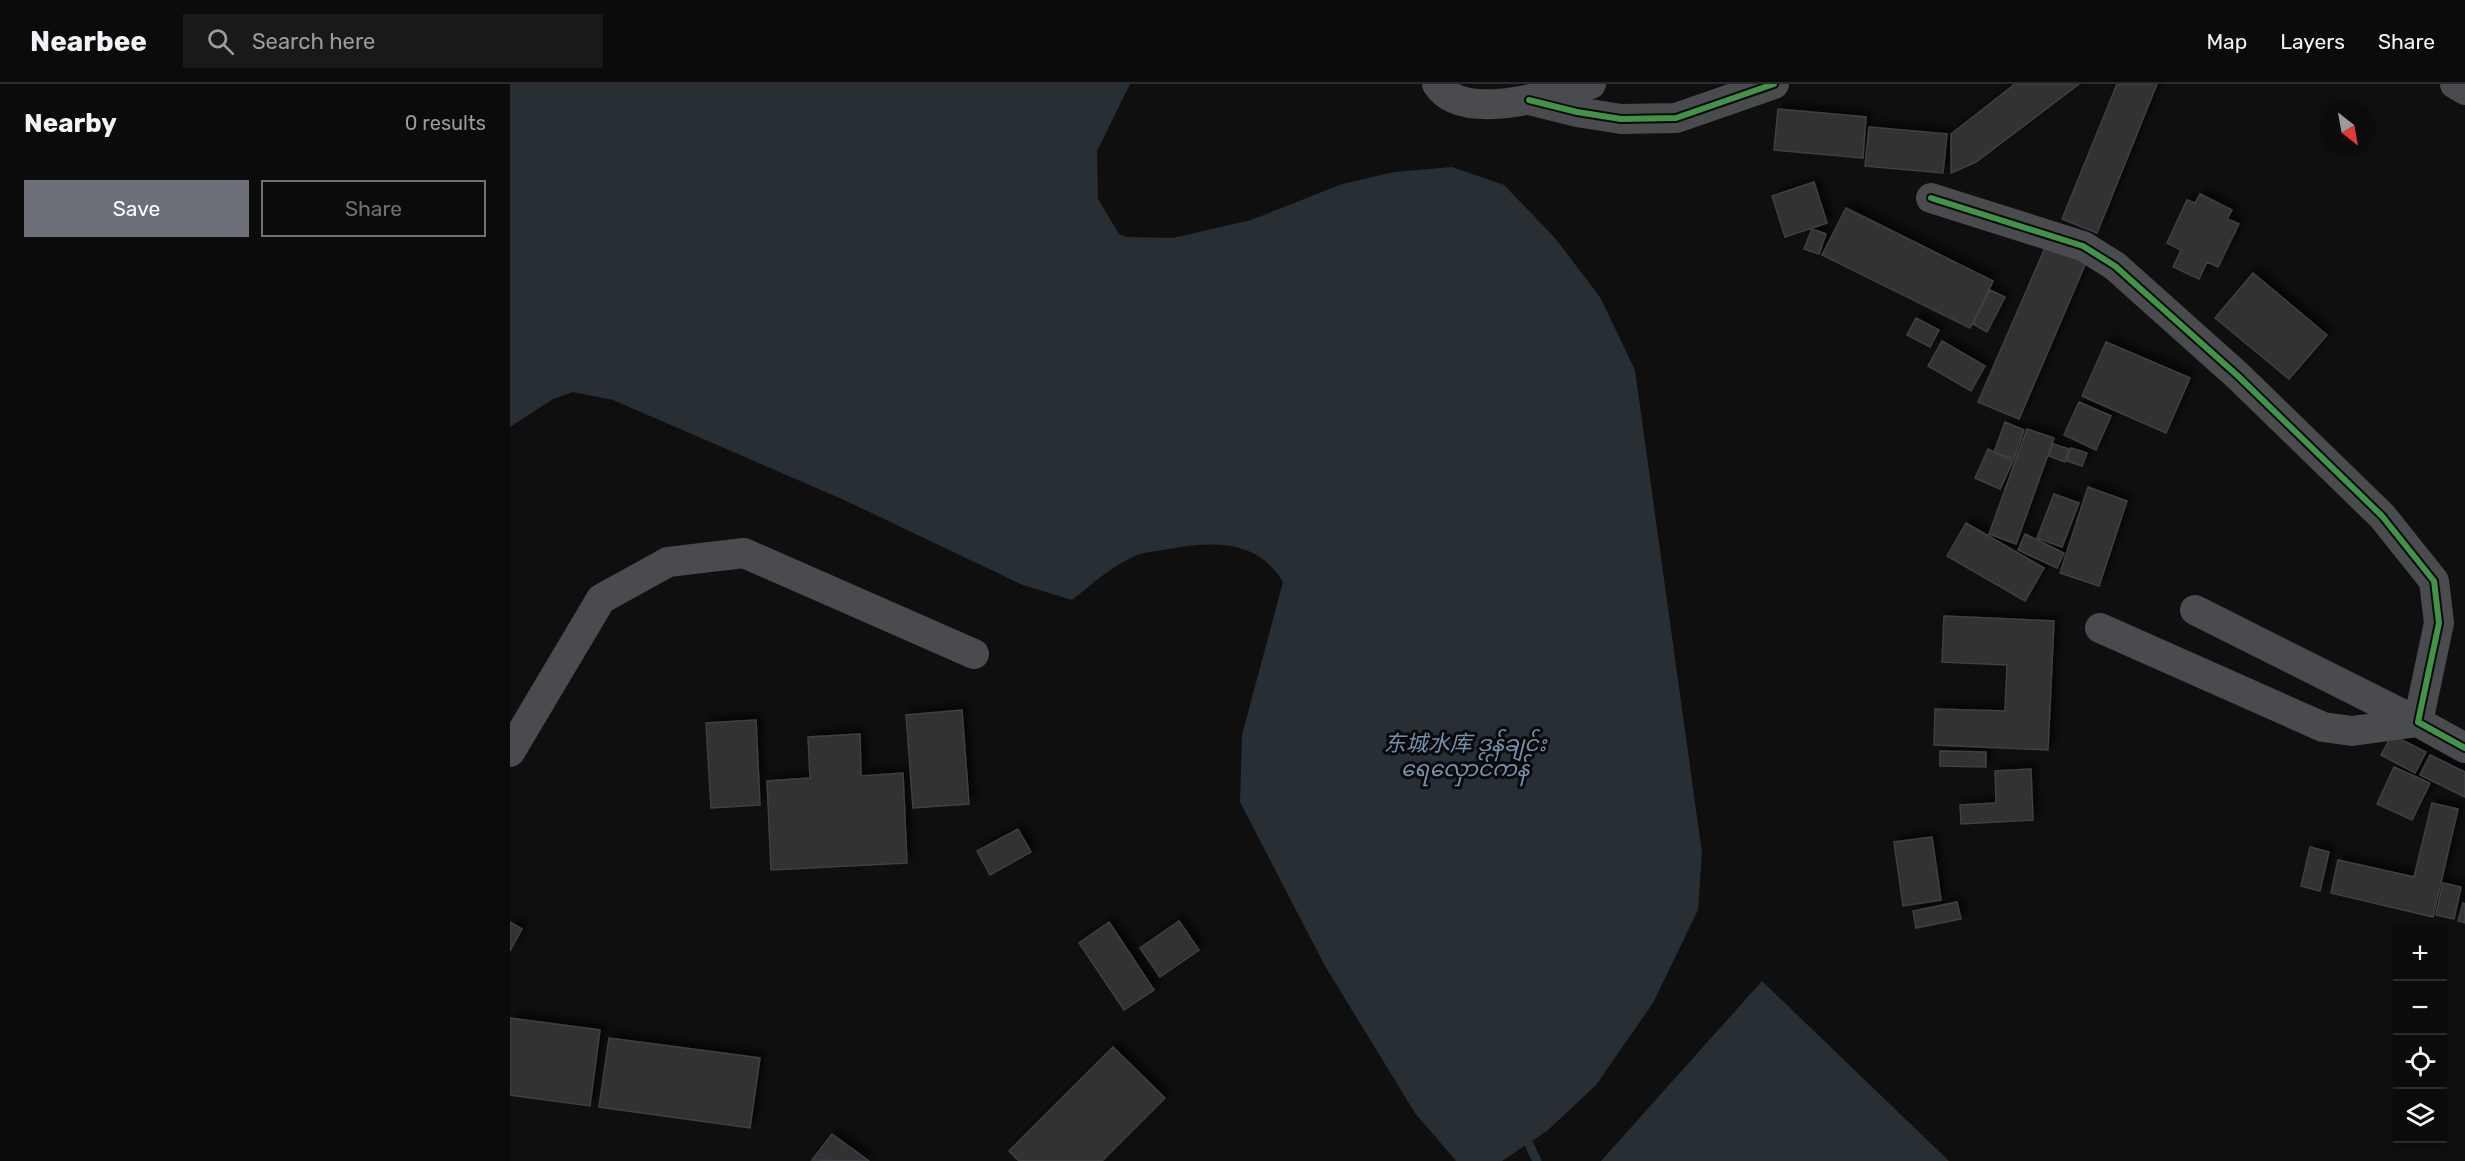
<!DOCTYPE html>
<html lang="en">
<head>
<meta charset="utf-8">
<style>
  body { margin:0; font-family:Rubik,"Noto Sans SC","Noto Sans Myanmar",sans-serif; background:#19191a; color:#f1f3f6 }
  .controls { position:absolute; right:18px; bottom:18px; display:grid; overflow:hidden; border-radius:0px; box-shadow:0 2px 4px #0004 }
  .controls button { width:54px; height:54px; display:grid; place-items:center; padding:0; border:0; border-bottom:2px solid #2b2b2d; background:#0b0b0c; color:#f1f3f6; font:30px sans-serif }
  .compass { position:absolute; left:1811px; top:18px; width:54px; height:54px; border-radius:50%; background:#0b0b0c; box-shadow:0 2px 4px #0004; rotate:149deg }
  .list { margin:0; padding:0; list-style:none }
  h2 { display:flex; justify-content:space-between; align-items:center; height:78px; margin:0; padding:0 24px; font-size:26px }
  h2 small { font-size:20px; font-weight:400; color:#9a9b9d }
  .actions { display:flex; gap:12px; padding:18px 24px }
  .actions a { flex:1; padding:14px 0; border:2px solid #6d7079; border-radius:0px; text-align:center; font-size:21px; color:#6d7079 }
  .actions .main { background:#6d7079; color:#fff }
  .icon { flex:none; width:33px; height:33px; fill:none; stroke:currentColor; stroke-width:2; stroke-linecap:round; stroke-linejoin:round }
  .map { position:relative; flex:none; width:1955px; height:1077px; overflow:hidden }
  header { display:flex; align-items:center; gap:36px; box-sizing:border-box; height:84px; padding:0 30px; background:#0b0b0c; border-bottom:2px solid #2b2b2d }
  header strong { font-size:28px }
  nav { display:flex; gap:33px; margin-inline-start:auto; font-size:21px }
  .search { width:420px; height:54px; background:#19191a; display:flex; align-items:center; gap:15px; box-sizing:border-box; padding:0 21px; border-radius:0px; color:#9a9b9d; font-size:22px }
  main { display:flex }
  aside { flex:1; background:#0b0b0c }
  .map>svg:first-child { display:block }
  .water { fill:#272e34 }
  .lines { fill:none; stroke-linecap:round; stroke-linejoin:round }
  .stream { stroke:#272e34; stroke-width:9 }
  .building { fill:#303032; stroke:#3e4044; stroke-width:1.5; filter:url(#shadow) }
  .minor { stroke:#4a4b4f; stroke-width:30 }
  .cycleway-casing { stroke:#0a0a0b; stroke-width:10 }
  .cycleway { stroke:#419447; stroke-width:6 }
  .labels { text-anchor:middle; stroke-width:6; stroke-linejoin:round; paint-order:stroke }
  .water-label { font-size:22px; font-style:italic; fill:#7690ad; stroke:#0a0a0b }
</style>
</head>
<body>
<header>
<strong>Nearbee</strong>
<div class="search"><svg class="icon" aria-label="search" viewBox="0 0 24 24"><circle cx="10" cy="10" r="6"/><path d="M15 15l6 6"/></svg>Search here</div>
<nav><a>Map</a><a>Layers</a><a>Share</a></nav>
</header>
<main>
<aside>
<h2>Nearby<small>0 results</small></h2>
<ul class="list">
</ul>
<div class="actions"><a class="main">Save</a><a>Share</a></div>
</aside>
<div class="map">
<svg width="1955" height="1077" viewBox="0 0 1955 1077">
  <defs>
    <filter id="shadow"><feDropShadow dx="5.5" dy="-5.5" stdDeviation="3" flood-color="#0009"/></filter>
  </defs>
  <rect width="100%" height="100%" fill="#0f0f10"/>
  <!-- water -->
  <path class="water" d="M0 0H620L587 67 588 115 609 150 616 153 663 154 741 136 832 100 884 88 942 83 994 101 1045 154 1090 213 1125 286 1192 769 1188 826 1143 919 1086 1001 1037 1047 992 1077H946L905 1029 815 882 730 718 732 651 773 498C748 455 702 457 659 465 649 467 636 468 627 471 603 481 582 500 562 516L513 501 334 416 103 316 63 308 43 315 0 343Z
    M1252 897 1439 1077H1091Z"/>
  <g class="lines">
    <!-- stream -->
    <path class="stream" d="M1013 1048 1027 1077"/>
  </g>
  <!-- building -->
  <path class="building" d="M1505 0H1569L1466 78 1441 89V50Z
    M1607 0H1647L1587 149 1552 135Z
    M1268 25 1356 33 1353 74 1264 66Z
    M1359 43 1437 50 1433 89 1355 82Z
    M1304 98 1317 139 1275 153 1262 112Z
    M1690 110 1722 126 1717 135 1729 140 1708 183 1697 178 1689 195 1663 183 1671 166 1657 159 1677 116 1685 119Z
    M1336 124 1483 197 1460 244 1312 171Z
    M1302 145 1316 150 1309 170 1294 165Z
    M1538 157 1578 174 1509 335 1468 318Z
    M1743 189 1817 251 1779 295 1705 234Z
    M1480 206 1495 213 1477 248 1463 240Z
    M1406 234 1429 246 1420 263 1397 251Z
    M1432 257 1475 282 1461 307 1418 282Z
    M1596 258 1680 294 1656 349 1572 312Z
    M1569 318 1601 332 1586 366 1554 351Z
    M1495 338 1514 346 1504 375 1484 368Z
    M1517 345 1544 354 1506 460 1479 450Z
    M1543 360 1559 365 1555 378 1539 372Z
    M1561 364 1577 369 1572 382 1557 377Z
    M1478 365 1503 377 1490 405 1465 394Z
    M1578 403 1617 417 1589 502 1550 489Z
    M1544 410 1569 419 1552 463 1527 454Z
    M1456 439 1534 484 1515 517 1437 472Z
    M1515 450 1554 469 1547 484 1508 466Z
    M1434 532 1544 537 1538 666 1424 661 1425 625 1495 627 1497 581 1432 578Z
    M452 626 459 720 403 724 396 631Z
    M246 636 250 721 201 724 196 639Z
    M350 650 351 692 393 689 397 779 261 786 257 697 300 694 298 653Z
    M1882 651 1916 668 1905 689 1871 671Z
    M1430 667 1476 668V683L1430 682Z
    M1920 671 1955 688V713L1910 691Z
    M1884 683 1920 699 1902 736 1867 720Z
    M1521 685 1523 736 1451 740 1450 721 1486 719 1485 687Z
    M1922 719 1948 725 1923 833 1821 809 1828 776 1904 793Z
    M508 745 521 768 480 791 467 767Z
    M1422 753 1431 816 1393 822 1384 758Z
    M1800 763 1819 768 1810 807 1791 802Z
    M1933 799 1951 803 1944 835 1926 831Z
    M1447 818 1451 835 1406 844 1403 827Z
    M1953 819 1955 820V839L1948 837Z
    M669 837 689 866 650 893 630 864Z
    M0 838 12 845 0 867Z
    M599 838 644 906 614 926 569 859Z
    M0 934 90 946 80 1022 0 1011Z
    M99 954 250 974 240 1044 89 1023Z
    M603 963 655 1014 592 1077H509L499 1067Z
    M322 1050 359 1077 302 1076Z"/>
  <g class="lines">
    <!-- minor -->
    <path class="minor" d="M927 0C952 40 1043 10 1081 0
      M1945 0 1955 6
      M1019 16 1067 28 1111 35 1166 34 1264 0
      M1421 114 1573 162 1605 182 1728 292 1872 432 1924 497 1929 539 1908 638 1955 664
      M1590 544 1813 643 1842 647 1908 638 1685 526
      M0 668 91 515 158 478 234 469 464 570"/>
    <!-- cycleway casing -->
    <g class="cycleway-casing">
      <path id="cycleway" d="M1019 16 1067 28 1111 35 1166 34 1264 0
        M1421 114 1573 162 1605 182 1728 292 1872 432 1924 497 1929 539 1908 638 1955 664"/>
    </g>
    <!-- cycleway -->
    <use href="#cycleway" class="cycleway"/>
  </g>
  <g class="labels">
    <!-- water labels -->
    <g class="water-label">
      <text x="955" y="667">东城水库 ဒွန်ချင်း<tspan x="955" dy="25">ရေလှောင်ကန်</tspan></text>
    </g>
  </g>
</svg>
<div class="controls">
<button>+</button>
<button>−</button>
<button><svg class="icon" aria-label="locate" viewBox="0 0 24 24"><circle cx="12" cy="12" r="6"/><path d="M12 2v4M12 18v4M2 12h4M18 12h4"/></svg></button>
<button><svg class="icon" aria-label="layers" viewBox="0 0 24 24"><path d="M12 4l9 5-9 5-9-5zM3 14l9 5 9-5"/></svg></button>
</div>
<svg class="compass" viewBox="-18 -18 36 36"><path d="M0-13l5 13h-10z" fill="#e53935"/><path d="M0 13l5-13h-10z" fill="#9a9b9d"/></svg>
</div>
</main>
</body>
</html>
